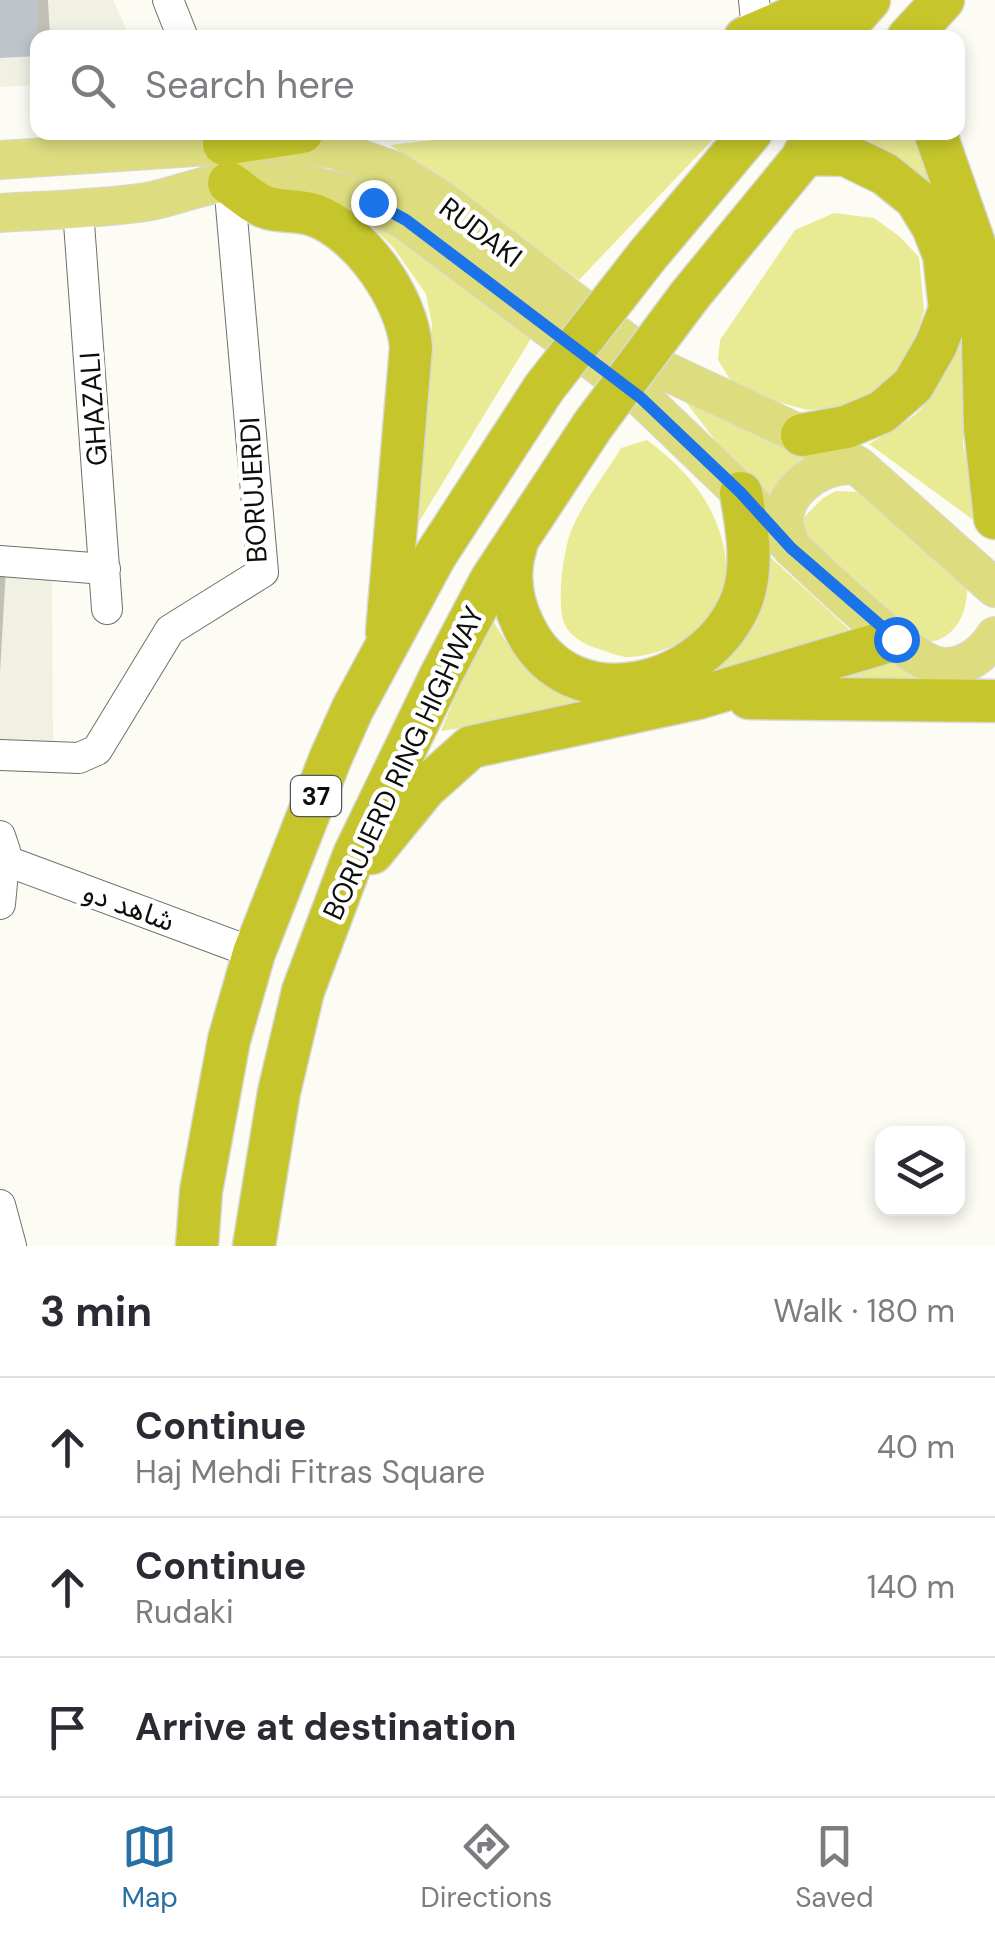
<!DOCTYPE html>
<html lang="en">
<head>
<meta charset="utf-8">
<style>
  body { margin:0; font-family:"DM Sans","Noto Sans Arabic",sans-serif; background:#f2f2f3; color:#2b2b33 }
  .controls { position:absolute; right:30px; bottom:30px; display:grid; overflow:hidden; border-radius:20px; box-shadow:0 5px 15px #0003 }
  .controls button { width:90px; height:90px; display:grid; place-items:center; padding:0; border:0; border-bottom:2px solid #e1e1e2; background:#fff; color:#2b2b33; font:50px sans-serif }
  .stop { position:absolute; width:30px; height:30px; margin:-22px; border:8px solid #1a73e8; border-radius:50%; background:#fff }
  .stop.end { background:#1a73e8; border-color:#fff; box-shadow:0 2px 10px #0008 }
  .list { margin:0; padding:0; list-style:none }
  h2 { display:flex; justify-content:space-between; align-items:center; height:130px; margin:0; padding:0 40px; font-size:42px }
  h2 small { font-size:32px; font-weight:400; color:#7c7c81 }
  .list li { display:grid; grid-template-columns:65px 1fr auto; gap:30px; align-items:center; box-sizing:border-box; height:140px; padding:0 40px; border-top:2px solid #e1e1e2 }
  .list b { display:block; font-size:38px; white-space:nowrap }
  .list p { margin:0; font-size:32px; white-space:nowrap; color:#7c7c81 }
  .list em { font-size:32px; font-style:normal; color:#7c7c81 }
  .icon { flex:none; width:55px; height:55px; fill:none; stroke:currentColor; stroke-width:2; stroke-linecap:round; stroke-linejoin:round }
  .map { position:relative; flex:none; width:995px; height:1246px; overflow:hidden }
  .search { position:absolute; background:#fff; box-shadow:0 5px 15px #0003; left:30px; right:30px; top:30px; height:110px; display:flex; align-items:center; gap:25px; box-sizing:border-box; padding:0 35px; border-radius:20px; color:#7c7c81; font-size:38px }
  .sheet { height:550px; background:#fff }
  nav { display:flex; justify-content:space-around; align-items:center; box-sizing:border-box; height:140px; border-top:2px solid #e1e1e2; background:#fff; font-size:28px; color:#7c7c81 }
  nav a { display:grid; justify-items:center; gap:5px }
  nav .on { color:#2870a4 }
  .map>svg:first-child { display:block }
  .built { fill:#f0f1e2 }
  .green { fill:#e9eb94 }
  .shadow { fill:#0003 }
  .building { fill:#bdc4ca }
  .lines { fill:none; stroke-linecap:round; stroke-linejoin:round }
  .minor-casing { stroke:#707069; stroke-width:32 }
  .major-casing { stroke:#d8d8d8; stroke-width:40 }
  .highway-casing { stroke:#d8d8d8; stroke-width:45 }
  .minor { stroke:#fff; stroke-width:30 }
  .major { stroke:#dddd80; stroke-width:38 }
  .highway { stroke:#c6c62c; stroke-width:42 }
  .highway-bridge-casing { stroke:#d8d8d8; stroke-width:45; stroke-linecap:butt }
  .highway-bridge { stroke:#c6c62c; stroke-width:42 }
  .route { stroke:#1a73e8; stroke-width:12 }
  .labels { text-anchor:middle; stroke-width:9; stroke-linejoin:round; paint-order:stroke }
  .shield { fill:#fff; stroke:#565654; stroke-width:2.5 }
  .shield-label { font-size:25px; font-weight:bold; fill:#0d0d0b }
  .street-label { font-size:28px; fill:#0d0d0b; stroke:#fff }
</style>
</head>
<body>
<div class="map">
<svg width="995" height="1246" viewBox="0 0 995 1246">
  <rect width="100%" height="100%" fill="#fcfcf4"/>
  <!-- built -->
  <path class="built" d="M0 0H113L130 37 38 38 37 85 0 87Z
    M0 569 52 574 53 744H0Z"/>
  <!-- green -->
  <path class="green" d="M503 132 719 133 579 280 390 145Z
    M859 133H916L960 241 969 315 963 445 974 498 987 530 869 444C885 434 908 423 921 409 952 376 957 334 963 291L853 140Z
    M345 201 535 332 409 538 432 325 426 294 393 247Z
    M834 213 874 218 899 236 919 257 924 310 915 341 893 374 868 397 839 407 807 410 753 395 731 381 718 360 720 340 795 230Z
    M678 392 806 456 786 472 768 509Z
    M647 440C684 468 711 497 723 543 738 605 691 652 631 657 622 658 611 653 602 650 588 646 572 639 565 625 556 606 563 554 570 534 581 504 605 475 621 448Z
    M836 491 862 492 967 588C968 615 952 645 920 642L812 550 803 530 804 517 823 498Z
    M766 553 851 631 662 699 441 731 489 613C513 658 530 672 573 697L748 623 767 591Z
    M888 659 935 679 774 692Z"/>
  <!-- shadow -->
  <path class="shadow" d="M0 0H48L50 38H38L0 56Z
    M0 567H6L0 673Z"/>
  <!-- building -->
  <path class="building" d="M0 0H38V56L0 58Z"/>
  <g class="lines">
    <!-- minor casing -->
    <g class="minor-casing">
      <path id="minor" d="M168 0 183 38
        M754 0 757 31
        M78 209 107 609
        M0 561 105 569
        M0 755 79 758 97 750 170 630 263 572 229 183
        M0 836 5 851 0 904
        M4 860 254 953
        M0 1205 11 1246"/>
    </g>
    <!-- major casing -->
    <g class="major-casing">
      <path id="major" d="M0 160 271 142 333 149 395 171 441 200 661 369 802 435 858 466
        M0 213C49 210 98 209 146 202 171 198 195 187 221 183 287 175 348 188 406 221L641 397 741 493 791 547
        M995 588 858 466C826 460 782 488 784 524 785 532 789 540 791 547 818 572 913 666 944 667 966 668 984 653 995 636"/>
    </g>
    <!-- highway casing -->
    <g class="highway-casing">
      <path id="highway" d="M745 38 834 0
        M835 38 869 0
        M908 38 943 0
        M935 132 976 249 982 295 985 428 995 518
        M224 144 302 132
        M229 183C241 191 254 204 268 208 283 212 299 210 314 215 361 232 407 299 411 347L387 632
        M647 256 751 132
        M690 295 823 133
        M802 435 846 427 882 412 913 385 936 345 950 309 944 255 933 227 916 199 885 174 846 155 804 154
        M516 546C507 574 511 601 524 627 570 724 708 688 742 599 754 566 747 527 741 493
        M749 698 995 701
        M372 853 425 788 471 747 698 698 896 639
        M197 1246 201 1191 229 1040 254 953 331 757 353 708 435 556 544 388
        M254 1246 279 1092 303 991 354 855 441 675 491 580 593 425"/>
    </g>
    <!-- minor -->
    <use href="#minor" class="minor"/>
    <!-- major -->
    <use href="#major" class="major"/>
    <!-- highway -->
    <use href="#highway" class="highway"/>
    <!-- highway-bridge casing -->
    <g class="highway-bridge-casing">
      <path id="highway-bridge" d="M544 388 647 256
        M593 425 690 295"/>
    </g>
    <!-- highway-bridge -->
    <use href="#highway-bridge" class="highway-bridge"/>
  </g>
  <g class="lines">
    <!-- route -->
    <path class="route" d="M373 202 406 220 641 398 741 493 791 548 896 639"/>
  </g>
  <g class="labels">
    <!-- shield labels -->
    <rect class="shield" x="291" y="776" width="50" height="40" rx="8"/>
    <g class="shield-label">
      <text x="316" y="805">37</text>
    </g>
    <!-- street labels -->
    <g class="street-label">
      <text transform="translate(481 232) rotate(37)" y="10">RUDAKI</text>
      <text transform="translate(93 409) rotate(-94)" y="10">GHAZALI</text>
      <text transform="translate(253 490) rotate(-93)" y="10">BORUJERDI</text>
      <text transform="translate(403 763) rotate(-65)" y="10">BORUJERD RING HIGHWAY</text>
      <text transform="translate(129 906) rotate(20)" y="10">شاهد دو</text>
    </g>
  </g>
</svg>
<div class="controls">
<button><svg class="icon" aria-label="layers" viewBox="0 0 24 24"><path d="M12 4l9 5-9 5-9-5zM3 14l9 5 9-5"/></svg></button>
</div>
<div class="stop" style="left:896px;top:639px"></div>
<div class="stop end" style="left:373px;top:202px"></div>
<div class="search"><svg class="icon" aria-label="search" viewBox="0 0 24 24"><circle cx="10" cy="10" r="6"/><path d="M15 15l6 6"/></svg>Search here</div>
</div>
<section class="sheet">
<h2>3 min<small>Walk · 180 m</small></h2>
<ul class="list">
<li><svg class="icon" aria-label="ahead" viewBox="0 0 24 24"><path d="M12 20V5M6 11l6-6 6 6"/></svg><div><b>Continue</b><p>Haj Mehdi Fitras Square</p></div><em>40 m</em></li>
<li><svg class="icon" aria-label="ahead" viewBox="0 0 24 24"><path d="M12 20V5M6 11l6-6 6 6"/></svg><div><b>Continue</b><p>Rudaki</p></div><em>140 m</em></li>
<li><svg class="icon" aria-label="arrive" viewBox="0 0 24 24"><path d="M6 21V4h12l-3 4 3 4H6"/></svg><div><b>Arrive at destination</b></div></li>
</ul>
</section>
<nav>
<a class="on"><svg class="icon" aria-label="map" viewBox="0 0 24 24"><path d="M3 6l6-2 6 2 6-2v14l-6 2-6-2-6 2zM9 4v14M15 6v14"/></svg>Map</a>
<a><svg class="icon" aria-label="directions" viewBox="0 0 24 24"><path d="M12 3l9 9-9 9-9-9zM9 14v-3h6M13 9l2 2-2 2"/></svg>Directions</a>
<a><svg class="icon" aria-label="saved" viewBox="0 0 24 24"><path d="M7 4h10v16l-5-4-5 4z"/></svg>Saved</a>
</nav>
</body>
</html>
